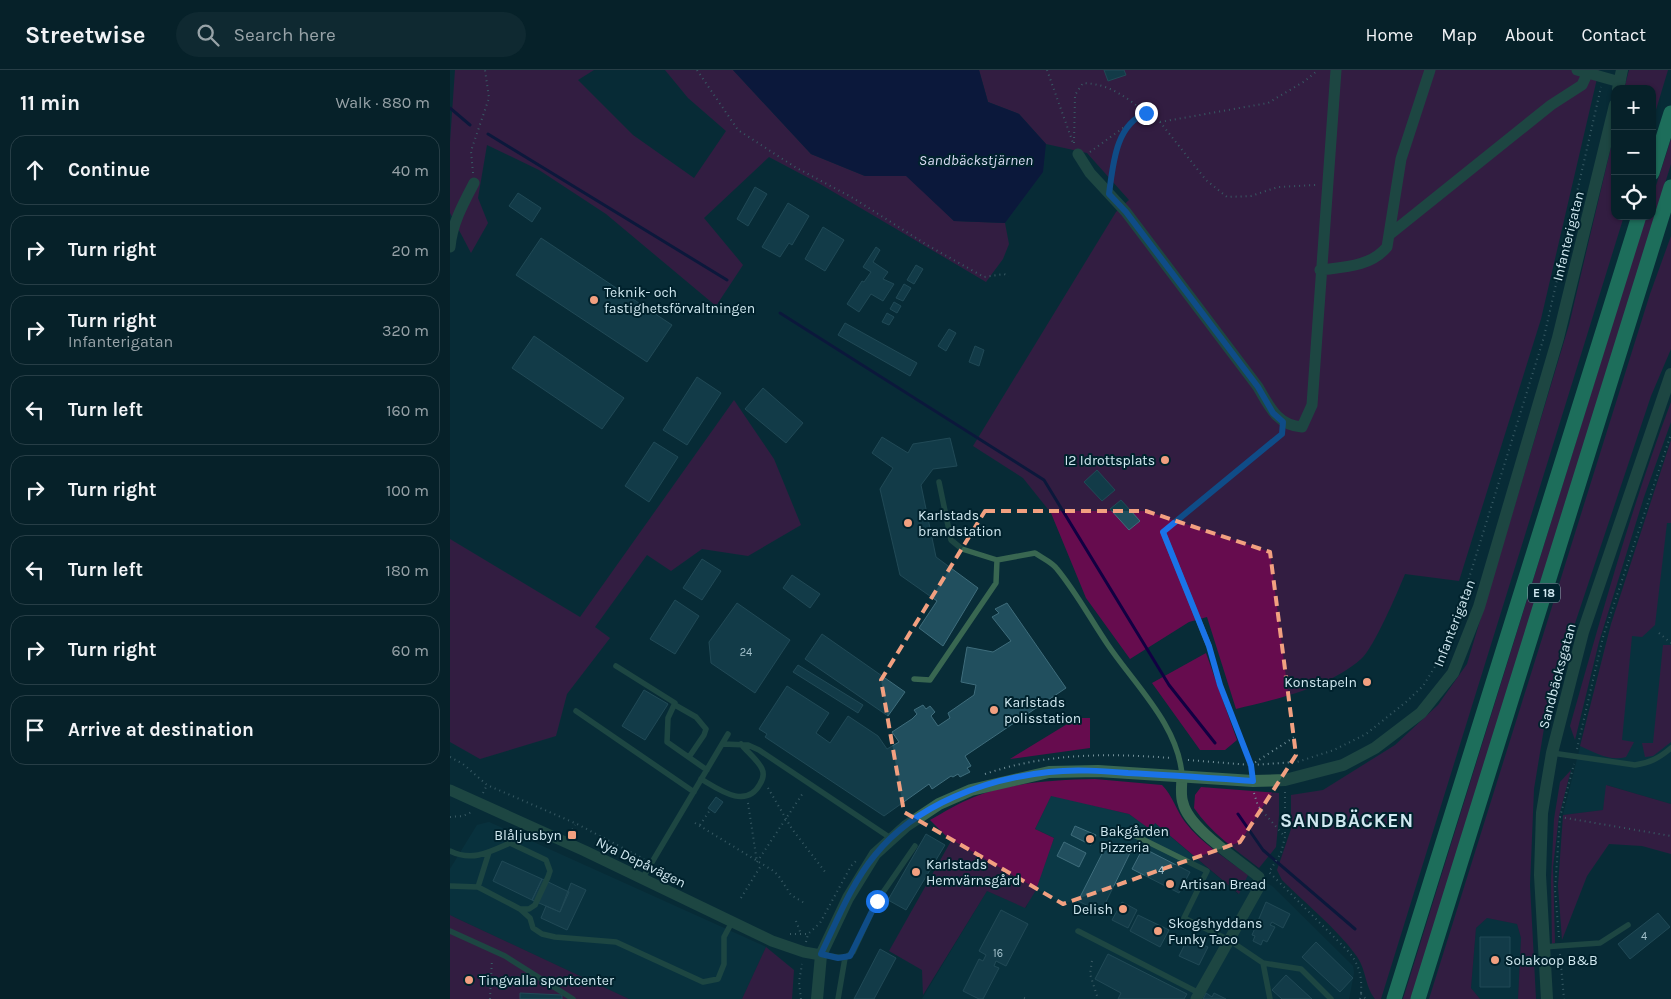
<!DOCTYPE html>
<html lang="en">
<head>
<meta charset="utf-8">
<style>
  body { margin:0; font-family:Karla,sans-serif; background:#0f2931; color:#f1f3f6 }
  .controls { position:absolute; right:15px; top:15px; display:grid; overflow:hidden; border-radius:10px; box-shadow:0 1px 4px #0004 }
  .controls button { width:45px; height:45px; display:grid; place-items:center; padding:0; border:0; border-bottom:1px solid #273e46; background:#062129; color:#f1f3f6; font:25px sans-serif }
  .stop { position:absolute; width:15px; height:15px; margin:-11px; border:4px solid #1a73e8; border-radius:50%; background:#fff }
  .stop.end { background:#1a73e8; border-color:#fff; box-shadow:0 1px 5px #0008 }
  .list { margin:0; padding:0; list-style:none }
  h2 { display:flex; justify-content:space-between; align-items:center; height:65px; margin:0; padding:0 20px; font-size:21px }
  h2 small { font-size:16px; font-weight:400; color:#98a3a8 }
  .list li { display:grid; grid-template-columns:32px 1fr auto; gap:15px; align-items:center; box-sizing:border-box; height:70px; margin:0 10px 10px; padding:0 10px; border:1px solid #273e46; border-radius:15px }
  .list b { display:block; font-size:19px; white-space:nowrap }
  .list p { margin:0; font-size:16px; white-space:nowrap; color:#98a3a8 }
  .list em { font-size:16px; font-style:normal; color:#98a3a8 }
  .icon { flex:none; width:28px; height:28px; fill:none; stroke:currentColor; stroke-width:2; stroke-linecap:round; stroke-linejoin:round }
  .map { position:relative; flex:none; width:1221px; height:929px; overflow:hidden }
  header { display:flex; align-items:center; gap:30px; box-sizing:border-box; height:70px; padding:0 25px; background:#062129; border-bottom:1px solid #273e46 }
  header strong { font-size:24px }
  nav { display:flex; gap:28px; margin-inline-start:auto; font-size:18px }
  .search { width:350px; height:45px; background:#0f2931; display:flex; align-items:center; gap:12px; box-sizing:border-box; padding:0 18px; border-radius:28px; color:#98a3a8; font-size:19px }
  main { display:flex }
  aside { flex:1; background:#062129 }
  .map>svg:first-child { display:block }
  .built { fill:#0b3946 }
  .green { fill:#660c4e }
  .water { fill:#110042 }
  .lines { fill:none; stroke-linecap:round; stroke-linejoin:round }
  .stream { stroke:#110042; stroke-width:3 }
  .building { fill:#214f5e; stroke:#3f6d7c }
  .path { stroke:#729099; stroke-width:2; stroke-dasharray:1 4; stroke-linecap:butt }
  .service { stroke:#396751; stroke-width:5.5 }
  .minor { stroke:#396751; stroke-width:11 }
  .tertiary { stroke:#396751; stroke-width:12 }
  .motorway { stroke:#39bf88; stroke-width:15 }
  .route { stroke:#1a73e8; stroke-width:6 }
  .marked { fill:none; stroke:#f2a080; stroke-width:4; stroke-dasharray:10 6; stroke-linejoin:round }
  .poi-dot { fill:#f2a080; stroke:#00222d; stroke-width:2 }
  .labels { text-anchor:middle; stroke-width:4; stroke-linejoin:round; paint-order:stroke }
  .number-label { font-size:11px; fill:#a4c2cc }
  .shield { fill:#00222d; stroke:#92adb6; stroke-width:1 }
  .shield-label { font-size:12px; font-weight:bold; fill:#d0e8f0 }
  .street-label { font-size:14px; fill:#d0e8f0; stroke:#00222d }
  .poi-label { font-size:14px; fill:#d0e8f0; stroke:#00222d; text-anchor:start }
  .water-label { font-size:15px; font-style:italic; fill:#d9dbf4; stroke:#00222d }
  .district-label { font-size:19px; font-weight:bold; letter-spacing:1px; fill:#d0e8f0; stroke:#00222d }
</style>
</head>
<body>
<header>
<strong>Streetwise</strong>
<div class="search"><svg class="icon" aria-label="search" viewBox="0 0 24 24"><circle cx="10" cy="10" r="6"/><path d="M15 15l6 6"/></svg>Search here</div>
<nav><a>Home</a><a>Map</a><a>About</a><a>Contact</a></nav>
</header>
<main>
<aside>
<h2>11 min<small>Walk · 880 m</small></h2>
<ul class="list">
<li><svg class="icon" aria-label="ahead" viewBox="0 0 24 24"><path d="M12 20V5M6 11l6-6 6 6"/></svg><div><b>Continue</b></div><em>40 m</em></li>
<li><svg class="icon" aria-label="right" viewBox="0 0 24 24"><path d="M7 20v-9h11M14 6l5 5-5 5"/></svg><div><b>Turn right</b></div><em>20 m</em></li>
<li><svg class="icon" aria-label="right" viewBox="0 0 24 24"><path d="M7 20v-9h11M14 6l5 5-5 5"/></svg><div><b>Turn right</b><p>Infanterigatan</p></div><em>320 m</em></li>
<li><svg class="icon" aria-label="left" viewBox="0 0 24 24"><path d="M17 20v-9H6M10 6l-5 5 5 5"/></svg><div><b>Turn left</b></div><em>160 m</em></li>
<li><svg class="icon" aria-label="right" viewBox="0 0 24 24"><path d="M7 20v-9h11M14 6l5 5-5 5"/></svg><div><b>Turn right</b></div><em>100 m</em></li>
<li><svg class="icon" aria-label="left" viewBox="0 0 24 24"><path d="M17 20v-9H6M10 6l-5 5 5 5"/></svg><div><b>Turn left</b></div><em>180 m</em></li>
<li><svg class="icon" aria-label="right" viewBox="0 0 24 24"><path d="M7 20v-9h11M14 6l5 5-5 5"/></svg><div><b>Turn right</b></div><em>60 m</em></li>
<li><svg class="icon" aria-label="arrive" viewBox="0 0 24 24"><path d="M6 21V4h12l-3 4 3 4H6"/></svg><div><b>Arrive at destination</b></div></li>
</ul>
</aside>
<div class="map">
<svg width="1221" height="929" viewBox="0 0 1221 929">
  <rect width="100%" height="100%" fill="#082c37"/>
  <!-- built -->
  <path class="built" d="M1221 411V734L1157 715 1153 740 1113 745 1161 554Z
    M601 725 679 744 701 759 704 752 788 824 798 805 822 816 903 896 904 903 899 929H472L537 821 576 838 604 768 585 759Z
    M39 752 316 877 292 929H179L0 845V799L27 755Z
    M1037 848 1067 854 1071 868 1068 929H1030L1021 918 1026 858Z"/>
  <!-- green -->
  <path class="green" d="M5 0H144L128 10 183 65 244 108 276 61 238 28 215 0H283L361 84 415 106 456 105 504 151 555 153 559 174 553 189 536 212 370 114 319 87 254 148 293 195 266 236 156 144 89 100 37 75 28 128 38 153 21 183 0 143V72Z
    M529 0H1149L1091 249 1009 511 955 504C948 521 924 578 911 589 878 618 827 629 786 639L757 547 739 552 680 589 636 528 601 443 573 408 523 376 666 142 679 130 637 83 596 74 569 44 538 32Z
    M1179 0H1218L1202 53V19H1174Z
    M1165 60V146H1174L931 929H925C914 915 917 899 905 884 888 860 854 832 832 810L827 800 841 759V725L873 720 945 675 988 635 1017 594 1119 255Z
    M1221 69V94L985 854 961 929H953L1192 159 1196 146H1202V128Z
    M1221 166V279L1201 326 1098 634 1084 719 1080 815 1086 929H1068L1071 868 1067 854 1037 848 1026 858 1021 918 1030 929H979L1200 224Z
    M284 330 324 389 351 455 298 486 252 479 221 501 197 485 145 557 160 568 117 624 106 666 30 689 0 672V469L130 547Z
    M1221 332V352L1194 427 1149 572 1125 670 1120 656C1151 547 1181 438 1221 332Z
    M1221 370V453H1217L1205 555 1192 567 1182 566 1172 670 1184 672 1176 687C1160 692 1144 682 1130 676L1161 554Z
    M1213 575H1221V672L1203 686 1195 687 1192 673H1203Z
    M756 583 787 670 775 680H750L702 613Z
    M627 648H640V678L560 689Z
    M1121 700 1109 746 1103 797 1105 873 1102 874 1101 810 1104 749 1110 712Z
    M645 709 712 715C723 726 726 740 735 752 751 773 777 789 798 805L789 824 705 753 701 760 679 744 601 726 585 759 604 768 586 820 575 838 537 821 473 925 472 900 439 881 501 771 480 750C494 742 509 733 524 727 563 712 604 710 645 709Z
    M1156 715 1221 734V784L1192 776 1159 774 1137 806 1112 870 1108 816 1113 745 1153 740Z
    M751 717 829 723V746L826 777 809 798C785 779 761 763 744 738L745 725Z
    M0 845 6 848 179 929H0Z
    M316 877 344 900 342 929H292Z"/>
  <!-- water -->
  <path class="water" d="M283 0H529L538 32 569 44 596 74 593 102 555 153 504 151 456 106H415L361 84Z"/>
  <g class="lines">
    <!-- stream -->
    <path class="stream" d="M0 38 20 55
      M38 64 277 210
      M330 243 594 410 719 615 765 673
      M788 744 813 780 905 859"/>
  </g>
  <!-- building -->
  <path class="building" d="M654 0H674L676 5 658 11Z
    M305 117 317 124 298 156 287 149Z
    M68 123 91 138 82 152 59 136Z
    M338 133 359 146 342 175 339 173 330 187 312 177Z
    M373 157 394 170 375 201 355 189Z
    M91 168 222 255 197 292 66 205Z
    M426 177 430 180 423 192 438 202 433 209 444 214 433 231 421 224 409 242 397 234 412 211 414 212 421 202 413 197Z
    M466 195 473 199 464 214 457 210Z
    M454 214 461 218 453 231 446 228Z
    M444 232 451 236 447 243 440 239Z
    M437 243 444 247 439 255 432 252Z
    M395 253 467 293 460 306 388 265Z
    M499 259 506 263 496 281 488 276Z
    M84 266 174 328 152 359 62 298Z
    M525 276 534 280 529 296 519 292Z
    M247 307 271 323 237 375 213 360Z
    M313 318 353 353 336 373 295 339Z
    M432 367 458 383 463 374 500 368 507 396 483 399 471 415 486 487 528 518 493 576 469 558 487 531 450 505 430 419 443 398 422 383Z
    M204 372 228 387 199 432 175 416Z
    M647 400 665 420 652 431 634 412Z
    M671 430 690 451 679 460 660 439Z
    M252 489 271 501 252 530 233 518Z
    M342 505 370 524 360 538 333 518Z
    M225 530 249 546 225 584 200 569Z
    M287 533 340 570 305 623 261 593 259 572Z
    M557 533 616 618 515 686 521 696 517 698 520 702 510 707 508 704 503 707 501 706 482 719 479 714 434 746 315 667 317 664 309 659 337 616 379 643 366 663 380 673 398 646 428 666 437 679 449 672 442 662 462 649 467 644 464 640 473 635 476 639 480 636 485 642 481 646 488 656 500 648 498 643 524 625 526 615 511 612 517 577 543 582 561 571 542 547 549 543 545 539Z
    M372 564 455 622 438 646 355 589Z
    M348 595 413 635 408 643 343 602Z
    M194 620 218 634 195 670 172 656Z
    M266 727 273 732 265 743 258 738Z
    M625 756 646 765 641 775 621 765Z
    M476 764 495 775 456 840 438 830Z
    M614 772 636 783 629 797 607 786Z
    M658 772 680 783 651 842 628 831Z
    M693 778 740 802 729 823 682 799Z
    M52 791 92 809 82 830 43 811Z
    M92 809 119 822 110 842 82 830Z
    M121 813 136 820 117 860 91 848 96 836 110 842Z
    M672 832 687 840 678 858 662 850Z
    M816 832 840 844 833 858 822 852 820 855 825 857 817 872 813 870 811 875 803 871 805 866 802 865Z
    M551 840 578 854 556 896 546 891 544 896 549 898 533 929H529L513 921 529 889 533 891 536 885 529 881Z
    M1208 843 1220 857 1180 889 1168 874Z
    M688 845 719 860 710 877 680 861Z
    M1030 867H1060V917H1030Z
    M738 868 758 877 749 895 729 886Z
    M866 872 903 908 890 922 852 887Z
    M430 879 446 888 424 929H404Z
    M658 884 737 924 734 929H668L671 923 645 909Z
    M836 905 862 929H832L822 920Z
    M70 923 112 925V929H70Z
    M756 923 762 927 764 923 776 929H753Z"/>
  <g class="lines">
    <!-- path -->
    <path class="path" d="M247 0 288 60 345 97 403 128 477 175 534 207 554 204 559 206
      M597 0 623 73
      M710 52 818 33 855 11 868 0
      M624 73 625 25 633 13C660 14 676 27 696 43
      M640 82 677 55
      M23 103 21 81 39 28 35 0
      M661 109C665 84 669 53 696 43L710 52 756 110 777 127 801 126 828 117 866 115
      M719 458 832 364
      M1209 563 1221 573
      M761 583 782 650 801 694
      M1127 679 1153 567 1221 364
      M0 687 13 694 37 715 127 754 194 789
      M738 690 801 695 847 692 884 680 916 664 956 632 973 616 986 595 1011 534 1094 267 1151 17
      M801 695 846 666
      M535 704C596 683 658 683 721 688
      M318 718 342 759 376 803
      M835 722V767L831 783 819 802 899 882C910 896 912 907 911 924
      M33 723 37 715
      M804 723 808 736 835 767
      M298 733 307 792
      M0 747 13 746 22 742
      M1110 747 1221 766
      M245 753 322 800 328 805 341 825 356 834
      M250 755 260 740
      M120 764 125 755
      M307 792 353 723
      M208 798 214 806
      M291 828 312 794
      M346 851 351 864
      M340 864H358
      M1109 867 1105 820 1110 747 1124 694
      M356 872 358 864 370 853 401 796 407 790
      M1110 884 1114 929
      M642 891 640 904 648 929
      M574 928 577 929
      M40 929 42 889
      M351 929 349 912 352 894
      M910 929 911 924 916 929"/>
    <!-- service -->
    <path class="service" d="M489 412 501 470 512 479 547 490 585 483C592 488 602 492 607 499 626 522 641 550 658 575 685 615 729 656 732 706
      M713 462 759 576
      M166 596 225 633 218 648 217 672 257 700
      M464 609 480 610 546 513 547 490
      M225 635 246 647 256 659 254 665 239 687
      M126 641 244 722
      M273 674 298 675 309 680 442 769
      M1102 683 1185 695C1200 693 1209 688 1221 678
      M251 709C268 719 296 740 310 714 313 709 314 703 312 699 308 690 297 682 291 674
      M686 766 757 801 734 848 779 870 813 893 820 929
      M0 781C22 792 40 782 60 773L96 790 100 801 98 807 85 835 79 839H70
      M192 809 278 664
      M0 816 28 817 70 839 80 848 83 858 92 864 105 867 166 872 253 912 268 909 274 894V867L282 852
      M28 817 39 782
      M0 861 55 886 123 929
      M628 861 749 923
      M1093 877 1150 873 1178 855
      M372 885 395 888 403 882 427 831 465 776
      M813 893 851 899 881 929
      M388 929 395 888"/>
    <!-- minor -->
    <path class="minor" d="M1127 0 1170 12
      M628 84 640 103 676 142 808 317C819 336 827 355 852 357L862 335 886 0
      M939 165 1101 35 1132 15 1137 4
      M0 177C2 154 13 134 24 113
      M870 200C894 197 920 197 937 177L951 89 980 0
      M732 706C732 714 730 725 733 733 739 759 789 790 809 807L808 819 746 929
      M0 720 135 781 322 871 354 882 371 885"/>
    <!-- tertiary -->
    <path class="tertiary" d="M1168 19 1172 0
      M367 929 371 885 398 828 425 784 456 756 489 734 521 720 599 702 648 701 803 711 835 710 893 695 925 678 971 643 1003 603 1029 537 1108 268 1165 35
      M1097 929 1090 805 1092 743 1102 683 1133 562 1221 304"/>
    <!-- motorway -->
    <path class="motorway" d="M1202 103 1221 43
      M944 929 1189 146
      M968 929 1221 117"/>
  </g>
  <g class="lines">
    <!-- route -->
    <path class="route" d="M427 831 400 886 388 888 371 884C387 851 401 814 425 785 466 734 536 709 599 702 625 699 652 701 678 703 720 705 761 708 803 711L801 695 770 615 759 576 713 462 832 364 833 352 823 343 808 317 676 142 659 124C663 96 665 55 696 43"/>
  </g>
  <!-- marked area -->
  <path d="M0 0H1221V929H0ZM535 441H696L820 482 846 685 790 772 613 834 454 742 431 610Z" fill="#082c37" fill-opacity=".55" fill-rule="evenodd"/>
  <path class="marked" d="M535 441H696L820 482 846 685 790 772 613 834 454 742 431 610Z"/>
  <!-- markers -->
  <g class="poi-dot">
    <circle cx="144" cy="230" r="5"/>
    <circle cx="715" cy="390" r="5"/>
    <circle cx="458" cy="453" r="5"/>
    <circle cx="917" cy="612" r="5"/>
    <circle cx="544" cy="640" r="5"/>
    <rect x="117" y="760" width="10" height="10" rx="2.5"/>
    <circle cx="640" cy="769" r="5"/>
    <circle cx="466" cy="802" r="5"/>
    <circle cx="720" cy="814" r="5"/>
    <circle cx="673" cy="839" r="5"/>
    <circle cx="708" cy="861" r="5"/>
    <circle cx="1045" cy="890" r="5"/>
    <circle cx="19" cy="910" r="5"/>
  </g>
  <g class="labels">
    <!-- number labels -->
    <g class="number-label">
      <text x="296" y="586">24</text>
      <text x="711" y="804">4</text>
      <text x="1194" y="870">4</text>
      <text x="548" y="887">16</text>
    </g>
    <!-- shield labels -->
    <rect class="shield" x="1078" y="513.5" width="32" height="19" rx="4"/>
    <g class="shield-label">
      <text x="1094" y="527">E 18</text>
    </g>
    <!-- street labels -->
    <g class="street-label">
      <text transform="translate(1118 166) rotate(-76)" y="5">Infanterigatan</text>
      <text transform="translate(1004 553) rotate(-69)" y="5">Infanterigatan</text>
      <text transform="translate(1107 606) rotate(-75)" y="5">Sandbäcksgatan</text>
      <text transform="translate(191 792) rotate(26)" y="5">Nya Depåvägen</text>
    </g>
    <!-- poi labels -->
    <g class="poi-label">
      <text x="154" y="227">Teknik- och<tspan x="154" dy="16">fastighetsförvaltningen</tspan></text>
      <text x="705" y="395" text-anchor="end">I2 Idrottsplats</text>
      <text x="468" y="450">Karlstads<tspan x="468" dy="16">brandstation</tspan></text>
      <text x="907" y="617" text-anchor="end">Konstapeln</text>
      <text x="554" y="637">Karlstads<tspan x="554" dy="16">polisstation</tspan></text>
      <text x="650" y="766">Bakgården<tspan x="650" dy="16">Pizzeria</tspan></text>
      <text x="112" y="770" text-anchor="end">Blåljusbyn</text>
      <text x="476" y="799">Karlstads<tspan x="476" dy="16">Hemvärnsgård</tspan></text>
      <text x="730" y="819">Artisan Bread</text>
      <text x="663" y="844" text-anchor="end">Delish</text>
      <text x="718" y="858">Skogshyddans<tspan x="718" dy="16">Funky Taco</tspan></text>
      <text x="1055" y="895">Solakoop B&amp;B</text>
      <text x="29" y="915">Tingvalla sportcenter</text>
    </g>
    <!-- water labels -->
    <g class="water-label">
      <text x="526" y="95">Sandbäckstjärnen</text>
    </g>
    <!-- district labels -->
    <g class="district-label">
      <text x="897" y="757">SANDBÄCKEN</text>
    </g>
  </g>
</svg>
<div class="controls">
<button>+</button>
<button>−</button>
<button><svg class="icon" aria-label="locate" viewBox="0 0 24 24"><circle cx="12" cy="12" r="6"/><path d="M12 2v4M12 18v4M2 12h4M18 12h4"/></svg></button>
</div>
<div class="stop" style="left:427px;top:831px"></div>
<div class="stop end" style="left:696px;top:43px"></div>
</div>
</main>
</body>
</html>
